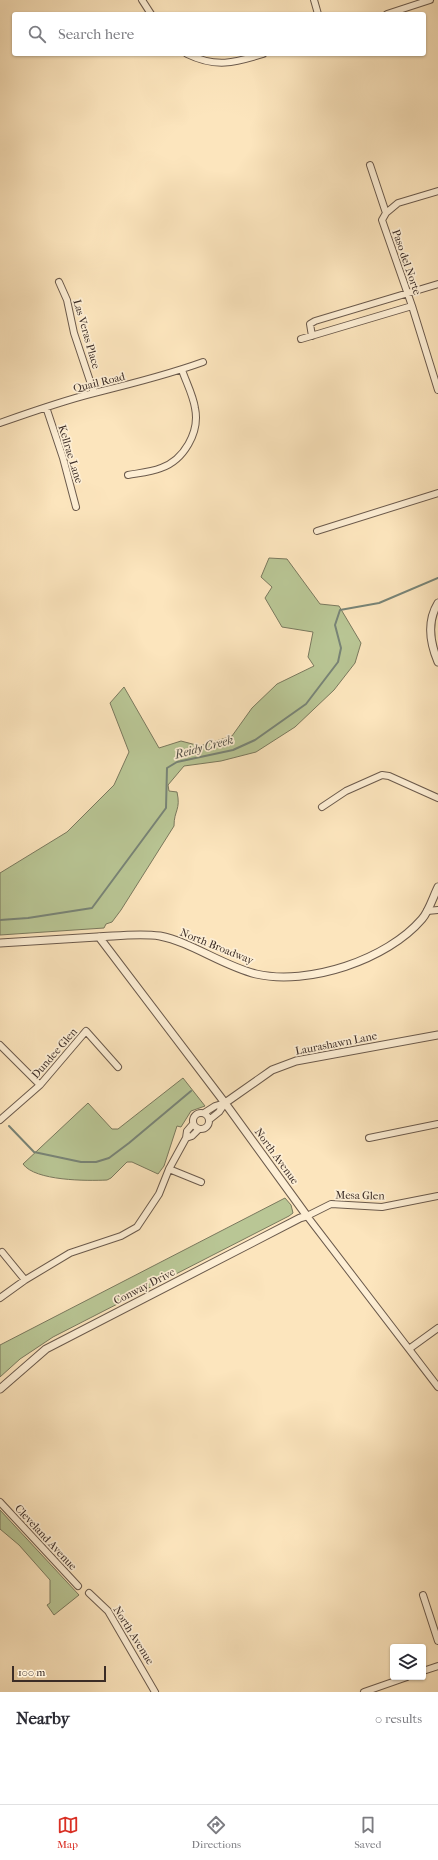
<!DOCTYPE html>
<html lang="en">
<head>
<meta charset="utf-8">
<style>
  body { margin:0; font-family:"IM FELL French Canon",serif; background:#f7f7f7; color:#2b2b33 }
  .controls { position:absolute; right:12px; bottom:12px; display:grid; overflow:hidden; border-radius:4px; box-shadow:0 1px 3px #0004 }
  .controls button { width:36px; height:36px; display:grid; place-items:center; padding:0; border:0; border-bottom:1px solid #e1e1e2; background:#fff; color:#2b2b33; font:20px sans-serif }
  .scale { position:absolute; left:12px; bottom:10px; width:94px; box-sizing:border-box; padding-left:4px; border:2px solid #3b2c26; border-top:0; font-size:11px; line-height:14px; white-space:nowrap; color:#3b2c26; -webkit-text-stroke:3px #fdeed4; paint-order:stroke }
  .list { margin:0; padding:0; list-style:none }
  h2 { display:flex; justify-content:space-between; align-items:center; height:52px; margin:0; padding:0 16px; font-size:17px }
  h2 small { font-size:13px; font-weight:400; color:#7c7c81 }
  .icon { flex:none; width:22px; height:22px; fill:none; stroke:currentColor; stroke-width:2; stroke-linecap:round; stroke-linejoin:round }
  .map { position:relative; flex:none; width:438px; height:1692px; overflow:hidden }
  .search { position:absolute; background:#fff; box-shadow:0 1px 3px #0004; left:12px; right:12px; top:12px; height:44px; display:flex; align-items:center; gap:10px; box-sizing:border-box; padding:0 14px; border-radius:4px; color:#7c7c81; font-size:15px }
  .sheet { height:112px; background:#fff }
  nav { display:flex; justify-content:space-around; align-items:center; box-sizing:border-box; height:56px; border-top:1px solid #e1e1e2; background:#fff; font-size:11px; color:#7c7c81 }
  nav a { display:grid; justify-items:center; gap:2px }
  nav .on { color:#d93025 }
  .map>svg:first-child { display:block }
  .green { fill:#b9c695; stroke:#7a795e }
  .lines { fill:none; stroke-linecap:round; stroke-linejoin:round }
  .stream { stroke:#788477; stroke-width:2 }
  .minor-casing { stroke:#6b5a4c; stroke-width:8 }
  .tertiary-casing { stroke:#6b5a4c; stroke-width:9 }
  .minor { stroke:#fdeed4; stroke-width:6 }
  .tertiary { stroke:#fdeed4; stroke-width:7 }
  .labels { text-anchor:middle; stroke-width:3.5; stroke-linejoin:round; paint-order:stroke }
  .street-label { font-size:11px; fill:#3b2c26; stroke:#fdeed4 }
  .water-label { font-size:12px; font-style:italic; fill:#545148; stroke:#fdeed4 }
</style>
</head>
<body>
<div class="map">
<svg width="438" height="1692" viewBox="0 0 438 1692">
  <rect width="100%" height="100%" fill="#fce5bd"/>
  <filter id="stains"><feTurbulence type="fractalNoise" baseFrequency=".005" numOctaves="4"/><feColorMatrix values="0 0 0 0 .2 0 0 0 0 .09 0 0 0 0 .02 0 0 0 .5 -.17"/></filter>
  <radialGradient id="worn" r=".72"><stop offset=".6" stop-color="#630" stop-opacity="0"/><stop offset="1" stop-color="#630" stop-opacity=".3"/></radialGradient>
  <!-- green -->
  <path class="green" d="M269 558 287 559 320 604 339 606 361 643 355 663 334 690 295 727 256 752 221 761 184 766 168 785 169 791 177 792C181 810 174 810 174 826L121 910 112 922 106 924 104 928 0 935V873L67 832 114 785 129 752 110 703 124 687 159 748 181 741 200 746 232 736 252 708 277 684 314 666 308 657 313 632 282 627 265 598 272 587 261 577Z
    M183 1078 205 1106 191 1111 181 1127 177 1126 164 1166 158 1174 132 1162H127L111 1178 107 1180C87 1181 35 1181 23 1164L88 1103 112 1129H118Z
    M285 1198 291 1205 293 1213 289 1216 53 1337 20 1359 0 1377V1345Z
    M0 1510 79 1595 54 1615 47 1605 50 1603V1580L19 1545 0 1529Z"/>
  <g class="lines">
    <!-- stream -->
    <path class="stream" d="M0 920 28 918 92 908 166 808 167 768 177 762 233 750 255 740 306 704 338 662 341 648 335 625 340 610 379 603 438 578
      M9 1126 34 1152 81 1162H96L109 1158 129 1143 191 1091"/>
    <!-- minor casing -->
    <g class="minor-casing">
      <path id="minor" d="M142 0 151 14
        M314 0 318 14
        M387 14 430 0
        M187 54C216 68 234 63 263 54
        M370 165 386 213 382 220 412 306 438 390
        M386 213 398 203 438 191
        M59 282 67 300 74 333 94 393
        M312 336 310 324 315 321 438 284
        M301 339 412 306
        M46 407 63 458 76 507
        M0 423C31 412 62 401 94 393 131 384 167 375 203 362
        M128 475C139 473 151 472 161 468 184 460 200 432 195 408 193 395 186 382 182 370
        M317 531 438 493
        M322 807 346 791 382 775 389 776 438 798
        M427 911 438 910
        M0 1045 40 1085
        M193 1121a8 8 0 1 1 16 0a8 8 0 1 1-16 0Z
        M204 1113 215 1106 225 1103
        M0 1120 40 1085 86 1031 118 1067
        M209 1120 219 1112 225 1103
        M186 1138 192 1136 199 1129
        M369 1138 438 1124
        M169 1169 201 1182
        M438 1196 382 1207 331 1204 307 1216 438 1387
        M2 1252 25 1280
        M0 1298 25 1280 70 1253 121 1236 137 1227 159 1194 169 1169 186 1138 187 1131 193 1124
        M409 1349 438 1328
        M0 1502 78 1586
        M89 1593 108 1611 155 1692
        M423 1595 438 1641
        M423 1671 438 1666
        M364 1692 407 1677"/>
    </g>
    <!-- tertiary casing -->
    <g class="tertiary-casing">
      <path id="tertiary" d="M438 603C427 621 430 643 438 662
        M0 943C32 941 64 939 97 937 118 936 139 933 160 936 191 942 223 966 256 974 308 986 387 960 422 919 429 911 433 897 438 887
        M225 1103 272 1070 296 1061 438 1035
        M0 1389 46 1349 300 1218 307 1216 225 1103 99 937"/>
    </g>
    <!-- minor -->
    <use href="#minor" class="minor"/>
    <!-- tertiary -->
    <use href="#tertiary" class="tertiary"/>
  </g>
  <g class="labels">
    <!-- street labels -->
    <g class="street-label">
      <text transform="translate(407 262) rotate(71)" y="4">Paso del Norte</text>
      <text transform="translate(87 334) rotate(74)" y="4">Las Veras Place</text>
      <text transform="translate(99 382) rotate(-14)" y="4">Quail Road</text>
      <text transform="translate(71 454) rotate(73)" y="4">Kellrae Lane</text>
      <text transform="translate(217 946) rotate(22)" y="4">North Broadway</text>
      <text transform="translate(336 1043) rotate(-11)" y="4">Laurashawn Lane</text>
      <text transform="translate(54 1053) rotate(-49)" y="4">Dundee Glen</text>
      <text transform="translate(277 1156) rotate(54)" y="4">North Avenue</text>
      <text transform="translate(360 1195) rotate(1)" y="4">Mesa Glen</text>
      <text transform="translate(144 1286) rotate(-27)" y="4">Conway Drive</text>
      <text transform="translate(46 1537) rotate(47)" y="4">Cleveland Avenue</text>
      <text transform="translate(134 1635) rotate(58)" y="4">North Avenue</text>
    </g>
    <!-- water labels -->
    <g class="water-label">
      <text transform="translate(204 747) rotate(-15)" y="4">Reidy Creek</text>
    </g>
  </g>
  <rect width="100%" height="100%" filter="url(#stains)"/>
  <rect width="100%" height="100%" fill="url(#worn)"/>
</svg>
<div class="controls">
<button><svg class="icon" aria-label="layers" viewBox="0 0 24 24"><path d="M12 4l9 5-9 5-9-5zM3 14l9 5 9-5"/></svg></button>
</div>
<div class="scale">100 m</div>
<div class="search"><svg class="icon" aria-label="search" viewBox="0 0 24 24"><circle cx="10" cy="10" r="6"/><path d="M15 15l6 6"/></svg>Search here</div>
</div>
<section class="sheet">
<h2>Nearby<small>0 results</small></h2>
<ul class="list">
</ul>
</section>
<nav>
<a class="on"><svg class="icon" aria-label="map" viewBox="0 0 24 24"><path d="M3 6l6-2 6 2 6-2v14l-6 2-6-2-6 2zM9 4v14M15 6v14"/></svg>Map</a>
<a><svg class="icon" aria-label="directions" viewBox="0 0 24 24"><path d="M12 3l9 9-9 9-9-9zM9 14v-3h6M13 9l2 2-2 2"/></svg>Directions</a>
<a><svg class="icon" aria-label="saved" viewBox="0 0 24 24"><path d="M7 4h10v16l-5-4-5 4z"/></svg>Saved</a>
</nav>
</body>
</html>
